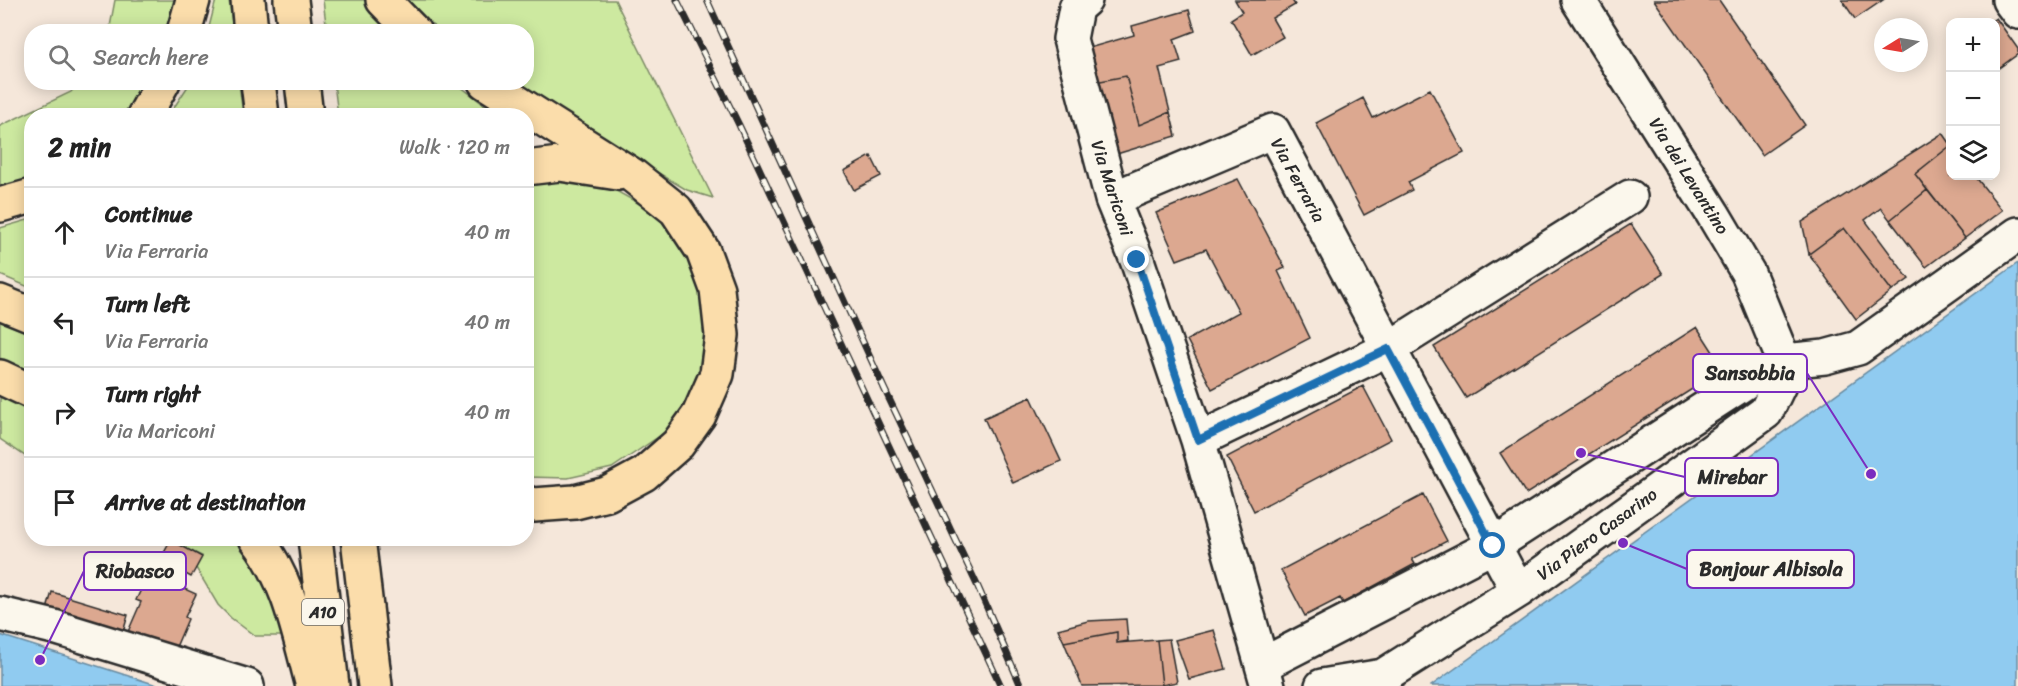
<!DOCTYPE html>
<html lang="en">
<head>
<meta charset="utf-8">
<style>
  body { margin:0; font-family:Sriracha,sans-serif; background:#f6f6f6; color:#222 }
  .controls { position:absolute; right:18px; top:18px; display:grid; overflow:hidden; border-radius:12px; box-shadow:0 3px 15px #0003 }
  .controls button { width:54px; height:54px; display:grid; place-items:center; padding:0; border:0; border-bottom:2px solid #e0e0e0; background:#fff; color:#222; font:30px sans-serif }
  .compass { position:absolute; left:1874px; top:18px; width:54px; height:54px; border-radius:50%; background:#fff; box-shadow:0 3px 15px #0003; rotate:259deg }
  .stop { position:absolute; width:18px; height:18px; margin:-14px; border:4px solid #1f6fb2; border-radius:50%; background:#fff }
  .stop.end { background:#1f6fb2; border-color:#fff; box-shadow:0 2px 6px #0008 }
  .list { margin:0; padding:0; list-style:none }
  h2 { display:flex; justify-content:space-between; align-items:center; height:78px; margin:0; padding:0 24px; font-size:26px }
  h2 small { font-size:20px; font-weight:400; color:#767676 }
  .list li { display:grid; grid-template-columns:39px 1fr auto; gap:18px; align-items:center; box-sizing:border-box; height:90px; padding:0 24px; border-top:2px solid #e0e0e0 }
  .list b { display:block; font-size:22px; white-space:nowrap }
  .list p { margin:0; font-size:20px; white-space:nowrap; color:#767676 }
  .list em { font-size:20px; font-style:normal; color:#767676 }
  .icon { flex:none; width:33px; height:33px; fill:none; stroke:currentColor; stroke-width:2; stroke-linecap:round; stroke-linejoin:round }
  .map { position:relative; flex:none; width:2018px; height:686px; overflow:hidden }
  .search { position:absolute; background:#fff; box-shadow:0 3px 15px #0003; left:24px; top:24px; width:510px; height:66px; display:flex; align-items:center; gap:15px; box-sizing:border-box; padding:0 21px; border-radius:24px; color:#767676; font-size:22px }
  .panel { position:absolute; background:#fff; box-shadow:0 3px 15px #0003; left:24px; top:108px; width:510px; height:438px; border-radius:24px }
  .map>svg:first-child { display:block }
  .green { fill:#cde9a0; stroke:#7c8a66; stroke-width:1.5 }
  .water { fill:#90cbf0; stroke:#688ba1; stroke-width:1.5 }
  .building { fill:#dca890; stroke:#2b2b2b; stroke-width:1.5 }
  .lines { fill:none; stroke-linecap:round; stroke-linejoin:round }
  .minor-casing { stroke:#2b2b2b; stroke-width:38 }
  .highway-casing { stroke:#2b2b2b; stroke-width:38 }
  .minor { stroke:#fbf7ec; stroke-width:33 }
  .highway { stroke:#fbddab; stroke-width:33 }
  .rail-casing { stroke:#2b2b2b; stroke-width:7 }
  .rail { stroke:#fbf7ec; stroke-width:4.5; stroke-dasharray:14; stroke-linecap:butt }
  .route { stroke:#1f6fb2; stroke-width:8 }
  .labels { text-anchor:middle; stroke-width:6; stroke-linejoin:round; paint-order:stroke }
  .shield { fill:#fbf7ec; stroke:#696865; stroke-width:1.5 }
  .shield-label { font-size:16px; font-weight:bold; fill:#2b2b2b }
  .street-label { font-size:18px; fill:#2b2b2b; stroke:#fbf7ec }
  .leader { fill:none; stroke:#7b2cbf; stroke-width:2 }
  .callout-dot { fill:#7b2cbf; stroke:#fbf7ec; stroke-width:2 }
  .callout { fill:#fbf7ec; stroke:#7b2cbf; stroke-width:2 }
  .callout-label { font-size:20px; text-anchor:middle; font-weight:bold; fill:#2b2b2b }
</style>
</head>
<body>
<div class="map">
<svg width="2018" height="686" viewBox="0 0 2018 686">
  <rect width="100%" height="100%" fill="#f5e7da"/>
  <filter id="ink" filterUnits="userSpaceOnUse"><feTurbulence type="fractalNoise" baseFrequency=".0167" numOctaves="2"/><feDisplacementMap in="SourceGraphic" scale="12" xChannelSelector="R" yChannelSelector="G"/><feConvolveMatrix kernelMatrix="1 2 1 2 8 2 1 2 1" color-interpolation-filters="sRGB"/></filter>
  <g filter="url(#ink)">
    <!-- green -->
    <path class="green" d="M115 0H183L171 31 109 32Z
      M216 0H229L233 31H208Z
      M323 0H368L391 31H327Z
      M408 0H615L713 198 687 190 508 83 526 82V32L439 31Z
      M78 83H151L132 115 32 116 31 183 0 190V126L71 92Z
      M190 83H239L243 115H169Z
      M334 83H456L491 110 503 115H338Z
      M567 179 611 188 654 212 689 254 708 299 711 346 697 393 664 433 612 468 568 478 527 477 526 181Z
      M31 219H32L31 288 0 275V228Z
      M0 321 31 334V373L0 358Z
      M0 392 31 407V460L0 439Z
      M165 539H237L269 586 289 636H255L231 618 218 605 196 568 202 556Z"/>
    <!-- water -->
    <path class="water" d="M2018 263V686H1431Z
      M0 635 160 686H0Z"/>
    <!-- building -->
    <path class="building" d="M1235 0H1292L1295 5 1272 18 1283 37 1252 55 1231 19 1242 12Z
      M1654 0H1719L1805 125 1762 155Z
      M1842 0H1883L1855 19Z
      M1189 10 1195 31 1174 39 1181 62 1159 68 1170 112 1139 125 1126 76 1090 83 1082 50 1134 35 1132 26Z
      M1996 18 2018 49V54L1996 70V22H1990Z
      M1126 76 1139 125 1170 112 1176 136 1110 156 1090 83Z
      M1430 89 1464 153 1408 182 1412 190 1364 215 1316 123 1363 98 1373 118Z
      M1943 133 1950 143V146L1915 174 1927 190 1890 220 1881 208 1865 220 1909 279 1892 291 1844 228 1809 254 1802 222Z
      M1950 146V176H1975L2002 210 1965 238 1915 174Z
      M871 156 881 176 854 190 844 171Z
      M1238 179 1285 268 1278 271 1310 338 1212 389 1187 340 1239 312 1206 249 1177 260 1156 213Z
      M1927 190 1965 238 1926 267 1890 220Z
      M1631 224 1663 274 1466 398 1434 347Z
      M1844 228 1892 291 1856 319 1809 254Z
      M1697 327 1724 369 1526 494 1500 453Z
      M1363 386 1391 439 1254 511 1227 457Z
      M1031 397 1061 461 1013 483 984 418Z
      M1423 495 1447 541 1412 559 1415 564 1343 603 1340 598 1305 616 1281 570Z
      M171 540 202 557 191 577 160 560Z
      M149 573 196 594 185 617 188 619 173 654 127 634 141 602 136 600Z
      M52 592 128 615 122 636 46 613Z
      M1126 619 1128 641 1117 643V632L1064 642 1058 629 1088 621Z
      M1214 630 1226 669 1189 679 1175 640Z
      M1117 632V643L1157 640 1162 685 1082 686 1064 642Z
      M1169 639 1177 682 1162 685 1157 640Z"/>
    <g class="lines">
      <!-- minor casing -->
      <g class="minor-casing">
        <path id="minor" d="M1085 0 1076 8 1070 39 1112 199 1137 260 1198 440 1268 686
          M1578 0 1713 214 1748 273 1784 361
          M2009 0 2018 12
          M1112 199 1273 131 1518 591
          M1784 361 1825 357 1858 348 2018 234
          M1198 440 1388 349 1630 197
          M0 614 54 627 247 686
          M1262 665 1493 546 1744 383
          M1322 686 1383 676 1518 591 1766 412 1779 385 1784 361"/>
      </g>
      <!-- highway casing -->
      <g class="highway-casing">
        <path id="highway" d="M248 0 251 32
          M291 0 295 32
          M383 0 414 32
          M184 32 193 0
          M258 82 262 116
          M302 82 306 116
          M485 82 632 175 676 210 703 251 717 289 722 335 717 374 699 415 678 444 644 474 607 494 575 502 534 505 526 503
          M144 116 163 82
          M526 168 560 164 618 173
          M0 205 32 196
          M0 302 32 315
          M0 377 32 392
          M256 538C290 581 299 635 313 686
          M315 538 332 686
          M358 538 375 686"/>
      </g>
      <!-- minor -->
      <use href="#minor" class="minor"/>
      <!-- highway -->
      <use href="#highway" class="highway"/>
      <!-- rail casing -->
      <g class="rail-casing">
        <path id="rail" d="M677 0 739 125 1001 686
          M707 0 884 388 978 587 1021 686"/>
      </g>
      <!-- rail -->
      <use href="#rail" class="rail"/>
    </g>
  </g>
  <g class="lines" filter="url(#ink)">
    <!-- route -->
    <path class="route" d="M1137 260 1198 440 1388 349 1493 546"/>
  </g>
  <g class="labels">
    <!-- shield labels -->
    <rect class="shield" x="302" y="599" width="42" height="26" rx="4.5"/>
    <g class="shield-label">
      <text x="323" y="618">A10</text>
    </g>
    <!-- street labels -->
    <g class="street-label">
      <text transform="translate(1689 176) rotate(58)" y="6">Via dei Levantino</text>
      <text transform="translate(1298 180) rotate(61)" y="6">Via Ferraria</text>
      <text transform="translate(1112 188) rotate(72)" y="6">Via Mariconi</text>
      <text transform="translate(1597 534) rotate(-36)" y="6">Via Piero Casarino</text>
    </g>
  </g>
  <!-- callouts -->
  <path class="leader" d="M1871 474L1807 373M1581 453L1685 477M1623 543L1687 569M40 660L84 571"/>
  <g class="callout-dot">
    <circle cx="1871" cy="474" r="6"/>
    <circle cx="1581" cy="453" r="6"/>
    <circle cx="1623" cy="543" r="6"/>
    <circle cx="40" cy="660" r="6"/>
  </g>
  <g class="callout">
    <rect x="1693" y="354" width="114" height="38" rx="6"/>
    <rect x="1685" y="458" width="93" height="38" rx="6"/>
    <rect x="1687" y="550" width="167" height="38" rx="6"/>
    <rect x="84" y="552" width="102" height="38" rx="6"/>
  </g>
  <g class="callout-label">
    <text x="1750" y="380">Sansobbia</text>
    <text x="1732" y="484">Mirebar</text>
    <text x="1771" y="576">Bonjour Albisola</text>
    <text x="135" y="578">Riobasco</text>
  </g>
</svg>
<div class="controls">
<button>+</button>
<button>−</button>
<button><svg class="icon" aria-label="layers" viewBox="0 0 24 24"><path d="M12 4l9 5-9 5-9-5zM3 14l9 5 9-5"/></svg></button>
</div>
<svg class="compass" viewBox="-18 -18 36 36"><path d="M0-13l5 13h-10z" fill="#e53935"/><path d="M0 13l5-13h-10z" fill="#767676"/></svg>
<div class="stop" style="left:1493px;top:546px"></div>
<div class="stop end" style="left:1137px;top:260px"></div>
<div class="search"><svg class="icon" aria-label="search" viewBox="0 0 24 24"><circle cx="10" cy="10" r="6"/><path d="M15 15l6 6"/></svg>Search here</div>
<section class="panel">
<h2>2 min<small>Walk · 120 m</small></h2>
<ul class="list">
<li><svg class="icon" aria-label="ahead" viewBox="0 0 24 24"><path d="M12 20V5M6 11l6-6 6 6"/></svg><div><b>Continue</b><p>Via Ferraria</p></div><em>40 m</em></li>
<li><svg class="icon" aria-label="left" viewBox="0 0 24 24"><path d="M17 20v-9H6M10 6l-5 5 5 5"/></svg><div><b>Turn left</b><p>Via Ferraria</p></div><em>40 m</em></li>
<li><svg class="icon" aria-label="right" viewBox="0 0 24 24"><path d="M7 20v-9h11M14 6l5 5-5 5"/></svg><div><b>Turn right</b><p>Via Mariconi</p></div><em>40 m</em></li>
<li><svg class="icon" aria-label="arrive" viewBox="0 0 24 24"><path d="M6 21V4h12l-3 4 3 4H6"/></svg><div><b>Arrive at destination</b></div></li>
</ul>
</section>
</div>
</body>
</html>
